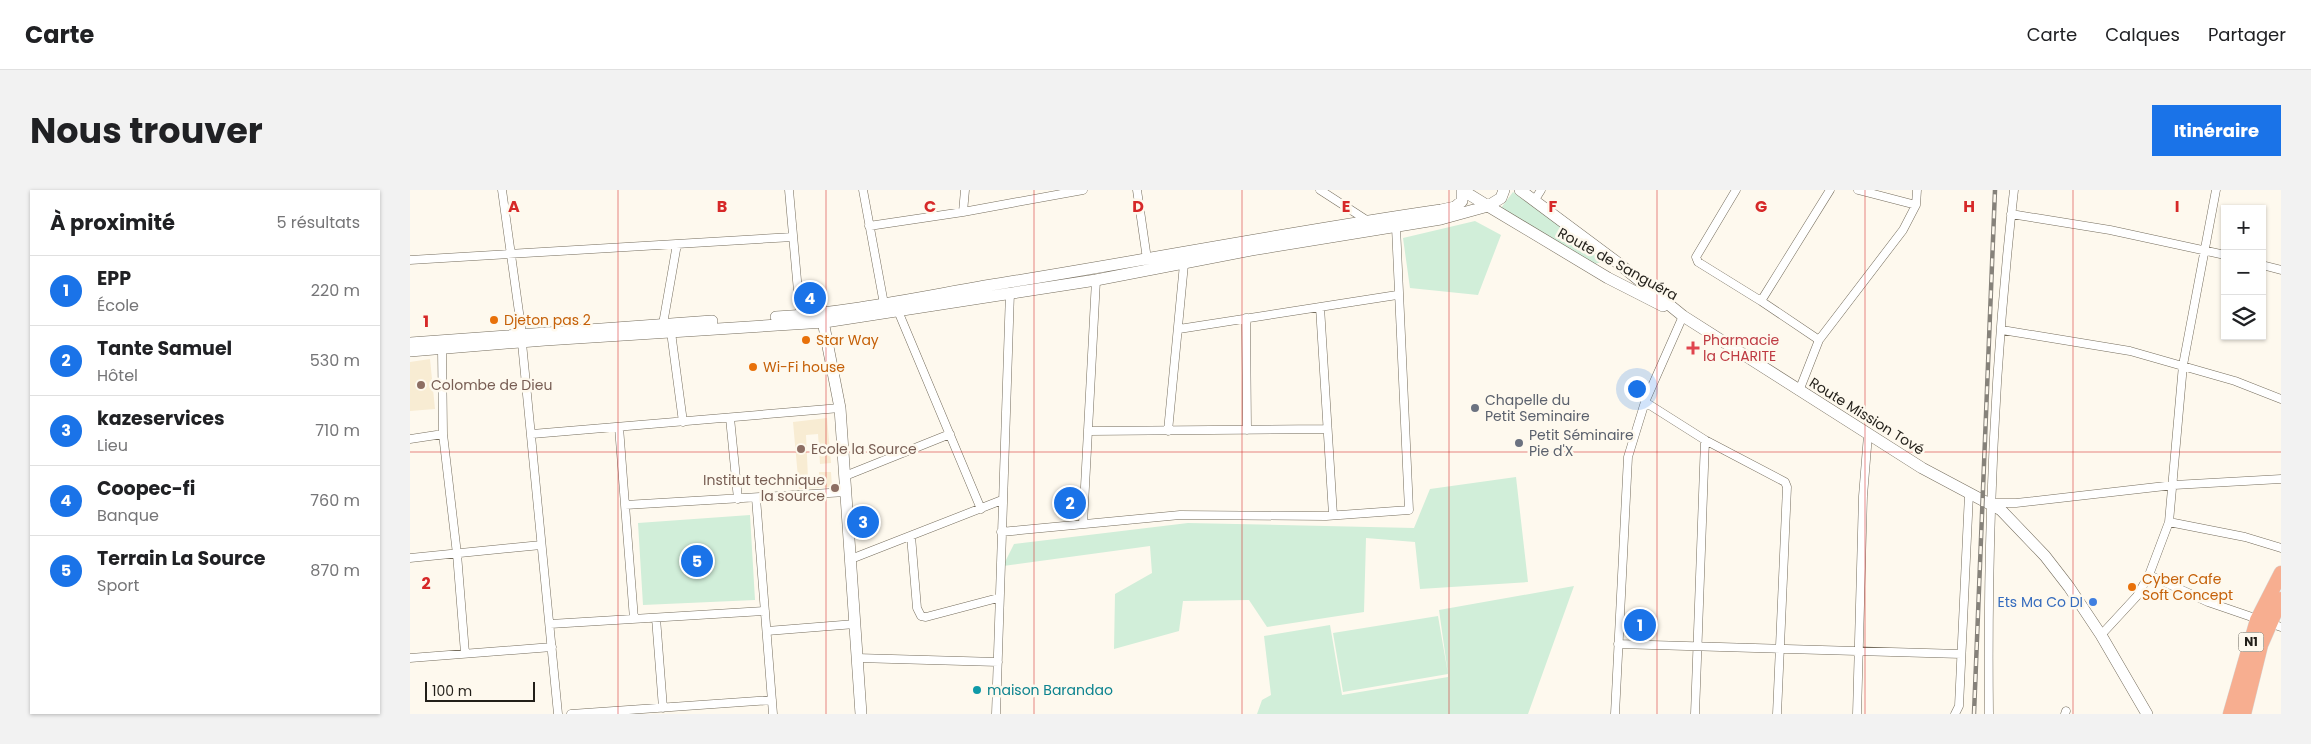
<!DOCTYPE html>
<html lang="fr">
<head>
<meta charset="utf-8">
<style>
  body { margin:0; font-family:Poppins,sans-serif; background:#f2f2f2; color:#202124 }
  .controls { position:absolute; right:15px; top:15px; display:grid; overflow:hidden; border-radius:0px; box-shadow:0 1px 4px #0004 }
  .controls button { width:45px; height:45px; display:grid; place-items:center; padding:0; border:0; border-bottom:1px solid #e0e0e0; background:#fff; color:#202124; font:25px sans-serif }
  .scale { position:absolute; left:15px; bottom:12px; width:110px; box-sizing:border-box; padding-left:5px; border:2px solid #221f19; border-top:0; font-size:14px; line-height:18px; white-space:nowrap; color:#221f19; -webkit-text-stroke:4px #fef9ee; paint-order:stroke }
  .you { position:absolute; left:1226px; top:198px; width:18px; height:18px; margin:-12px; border:4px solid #fff; border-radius:50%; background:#1a73e8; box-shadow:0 0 0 8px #1a73e833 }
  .badge { display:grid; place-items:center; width:32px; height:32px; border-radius:50%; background:#1a73e8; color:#fff; font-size:16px; font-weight:700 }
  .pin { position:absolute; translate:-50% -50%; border:2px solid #fff; box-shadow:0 1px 5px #0006 }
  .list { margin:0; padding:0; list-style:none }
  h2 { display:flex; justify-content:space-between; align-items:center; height:65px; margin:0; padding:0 20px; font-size:21px }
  h2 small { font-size:16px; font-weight:400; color:#757577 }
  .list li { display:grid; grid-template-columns:32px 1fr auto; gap:15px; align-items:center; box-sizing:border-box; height:70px; padding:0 20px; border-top:1px solid #e0e0e0 }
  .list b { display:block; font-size:19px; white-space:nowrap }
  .list p { margin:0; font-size:16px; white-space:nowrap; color:#757577 }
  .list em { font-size:16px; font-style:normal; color:#757577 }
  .icon { flex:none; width:28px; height:28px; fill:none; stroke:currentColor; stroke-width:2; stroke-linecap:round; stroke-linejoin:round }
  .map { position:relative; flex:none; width:1871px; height:524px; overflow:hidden; border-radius:0px }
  header { display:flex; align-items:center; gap:30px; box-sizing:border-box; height:70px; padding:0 25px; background:#fff; border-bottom:1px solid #e0e0e0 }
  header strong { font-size:24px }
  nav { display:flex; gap:28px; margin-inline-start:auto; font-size:18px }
  .intro { display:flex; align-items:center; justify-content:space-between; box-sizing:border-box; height:120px; padding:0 30px }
  h1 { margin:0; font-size:35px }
  .button { padding:12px 22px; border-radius:0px; background:#1a73e8; color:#fff; font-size:18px; font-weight:700 }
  main { display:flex; gap:30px; padding:0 30px }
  aside { flex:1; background:#fff; border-radius:0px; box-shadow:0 1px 4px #0004 }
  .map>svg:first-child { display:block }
  .built { fill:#f8ecd3 }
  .green { fill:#d1eed9 }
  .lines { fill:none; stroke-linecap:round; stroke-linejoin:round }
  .street-casing { stroke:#756d5d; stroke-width:9 }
  .secondary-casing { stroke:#756d5d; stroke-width:12 }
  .highway-casing { stroke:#d7d7d6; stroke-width:15 }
  .street { stroke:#fff; stroke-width:8 }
  .secondary { stroke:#fff; stroke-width:11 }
  .highway { stroke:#f7ae90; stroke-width:14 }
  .rail-casing { stroke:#86827a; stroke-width:4.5 }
  .rail { stroke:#fef9ee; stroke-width:2.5; stroke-dasharray:8; stroke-linecap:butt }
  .grid { fill:none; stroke:#d62828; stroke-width:1; stroke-opacity:0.55 }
  .food-dot { fill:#e8710a; stroke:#fef9ee; stroke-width:2 }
  .health-dot { fill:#e0444e; stroke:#fef9ee; stroke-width:2 }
  .education-dot { fill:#8d6e63; stroke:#fef9ee; stroke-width:2 }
  .worship-dot { fill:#6b7280; stroke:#fef9ee; stroke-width:2 }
  .shop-dot { fill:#3f7fe0; stroke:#fef9ee; stroke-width:2 }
  .culture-dot { fill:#0f9aa8; stroke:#fef9ee; stroke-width:2 }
  .labels { text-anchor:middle; stroke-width:5; stroke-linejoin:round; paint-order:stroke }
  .shield { fill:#fef9ee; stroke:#646059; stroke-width:1 }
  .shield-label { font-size:12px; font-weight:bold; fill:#221f19 }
  .street-label { font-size:14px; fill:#221f19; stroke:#fef9ee }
  .food-label { font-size:14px; fill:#c56008; stroke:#fef9ee; text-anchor:start }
  .health-label { font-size:14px; fill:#be3a42; stroke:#fef9ee; text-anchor:start }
  .education-label { font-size:14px; fill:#785e54; stroke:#fef9ee; text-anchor:start }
  .worship-label { font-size:14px; fill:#5b616d; stroke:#fef9ee; text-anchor:start }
  .shop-label { font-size:14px; fill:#366cbe; stroke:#fef9ee; text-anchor:end }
  .culture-label { font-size:14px; fill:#0d838f; stroke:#fef9ee; text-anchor:start }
  .grid-label { font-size:16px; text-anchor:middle; font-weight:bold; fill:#d62828; stroke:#fef9ee; stroke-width:5; stroke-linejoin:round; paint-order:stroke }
</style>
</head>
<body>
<header>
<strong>Carte</strong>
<nav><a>Carte</a><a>Calques</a><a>Partager</a></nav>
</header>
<div class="intro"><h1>Nous trouver</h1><a class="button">Itinéraire</a></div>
<main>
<aside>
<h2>À proximité<small>5 résultats</small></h2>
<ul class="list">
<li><span class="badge">1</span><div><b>EPP</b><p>École</p></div><em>220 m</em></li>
<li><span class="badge">2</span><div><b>Tante Samuel</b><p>Hôtel</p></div><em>530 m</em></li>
<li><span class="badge">3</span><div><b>kazeservices</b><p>Lieu</p></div><em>710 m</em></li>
<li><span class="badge">4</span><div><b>Coopec-fi</b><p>Banque</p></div><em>760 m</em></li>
<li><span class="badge">5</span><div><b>Terrain La Source</b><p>Sport</p></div><em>870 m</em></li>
</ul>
</aside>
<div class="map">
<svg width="1871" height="524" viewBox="0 0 1871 524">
  <rect width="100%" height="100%" fill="#fef9ee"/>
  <!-- built -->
  <path class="built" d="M20 169 25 219 0 221V172Z
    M417 228 421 273 410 274 408 244 396 245 398 288H409V282H421L422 297 389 299 383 232Z"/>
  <!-- green -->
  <path class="green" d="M1103 2 1190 66 1191 72 1185 74 1091 18Z
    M1065 31 1091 45 1068 105 1000 98 993 48Z
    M1106 287 1118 392 1010 399 1005 352 956 348 954 422 857 437 839 410 773 411 769 441 704 459 705 404 742 383 740 356 593 376 604 354 778 333 1004 338 1020 299Z
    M340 325 345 410 233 415 228 333Z
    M1164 396 1118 524H847L852 510 861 505 854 446 920 435 932 505 1038 487V484L933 502 923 443 1028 426 1038 484 1029 420Z"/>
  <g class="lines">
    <!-- street casing -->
    <g class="street-casing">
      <path id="street" d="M92 0 112 144
        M379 0 390 124
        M453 0 474 114
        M727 0 737 69
        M910 0 958 31
        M1326 0 1286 67 1288 72 1351 111
        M1448 0 1506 15
        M1124 11 1131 0
        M553 22 555 0
        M1601 24 1700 40 1815 65
        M459 36 553 22 673 0
        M0 70 383 47
        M1852 75 1871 80
        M910 117 923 325
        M488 121 571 319
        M836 128 837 240
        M253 134 267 54
        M769 139 987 105
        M1592 140 1720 161 1825 191 1871 209
        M261 142 273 232
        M1409 150 1351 111 1420 0
        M112 153 148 524
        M32 159 33 244 47 364 55 463
        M1389 201 1409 150 1493 40 1506 15 1507 0
        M1235 212 1295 250 1375 292 1377 297 1367 524
        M320 228 328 309
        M209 237 215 315 436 302
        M679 241 917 239
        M758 241 774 74
        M122 244 430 218
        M0 249 33 244
        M435 286 540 244
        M346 308 363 524
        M1580 313H1606L1764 295 1871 289
        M215 315 224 429
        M1759 332 1835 347 1871 358
        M673 334 686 90
        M591 342 770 325 916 326 999 320 986 37
        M501 346 507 418 511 426 516 427 588 408
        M0 368 131 355
        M441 369 592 310
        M1739 385 1798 412 1871 437
        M246 428 253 518
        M140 434 355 421
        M357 441 445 434
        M1691 445 1727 406 1739 385 1759 332 1773 175 1806 0
        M1208 454 1551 464
        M0 468 142 457
        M447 468 588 472
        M161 524 362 510
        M586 524 600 102
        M1205 524 1218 267 1235 212 1273 126
        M1285 524 1295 250
        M1447 524 1453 306 1458 245
        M1545 524 1549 516 1559 304
        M1579 524C1577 349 1584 174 1604 0
        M1655 524 1656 521"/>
    </g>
    <!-- secondary casing -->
    <g class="secondary-casing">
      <path id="secondary" d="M1052 0 1078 16 1091 8 1094 0
        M1110 0 1208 73 1273 126 1512 278 1591 320 1635 366 1659 397 1691 445 1737 524
        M1078 16 1198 88 1253 116
        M412 126 430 218 451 524
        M366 127C436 123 506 108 575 96 727 72 878 42 1031 20L1045 17 1052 11V0
        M0 153 302 131
        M0 161 135 150 415 132 686 90 841 60 1031 29 1078 16"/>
    </g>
    <!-- highway casing -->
    <g class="highway-casing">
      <path id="highway" d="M1820 524 1847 430 1871 383
        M1834 524 1851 455 1871 409"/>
    </g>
    <!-- street -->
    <use href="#street" class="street"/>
    <!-- secondary -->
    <use href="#secondary" class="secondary"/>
    <!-- highway -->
    <use href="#highway" class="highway"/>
    <!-- rail casing -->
    <g class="rail-casing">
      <path id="rail" d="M1564 524 1585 0"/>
    </g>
    <!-- rail -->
    <use href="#rail" class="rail"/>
  </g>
  <!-- grid -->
  <path class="grid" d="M208 0V524M416 0V524M624 0V524M832 0V524M1039 0V524M1247 0V524M1455 0V524M1663 0V524M0 262H1871"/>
  <!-- markers -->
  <g class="food-dot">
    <circle cx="84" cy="130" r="5"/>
    <circle cx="396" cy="150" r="5"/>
    <circle cx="343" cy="177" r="5"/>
    <circle cx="1722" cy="397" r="5"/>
  </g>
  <path class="health-dot" d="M1280.5 150.5h5v5h5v5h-5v5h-5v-5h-5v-5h5z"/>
  <g class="education-dot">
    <circle cx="11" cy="195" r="5"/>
    <circle cx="391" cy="259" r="5"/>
    <circle cx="425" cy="298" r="5"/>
  </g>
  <g class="worship-dot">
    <circle cx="1065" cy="218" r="5"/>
    <circle cx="1109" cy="253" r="5"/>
  </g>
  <circle class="shop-dot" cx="1683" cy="412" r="5"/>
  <circle class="culture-dot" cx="567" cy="500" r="5"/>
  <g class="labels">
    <!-- shield labels -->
    <rect class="shield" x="1828.5" y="442.5" width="25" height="19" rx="4"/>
    <g class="shield-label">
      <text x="1841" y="456">N1</text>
    </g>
    <!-- street labels -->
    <g class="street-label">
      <text transform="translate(1208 74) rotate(29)" y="5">Route de Sanguéra</text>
      <text transform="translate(1457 226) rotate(32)" y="5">Route Mission Tové</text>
    </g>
    <!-- food labels -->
    <g class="food-label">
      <text x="94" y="135">Djeton pas 2</text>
      <text x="406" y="155">Star Way</text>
      <text x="353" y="182">Wi-Fi house</text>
      <text x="1732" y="394">Cyber Cafe<tspan x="1732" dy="16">Soft Concept</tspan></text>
    </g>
    <!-- health labels -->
    <g class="health-label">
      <text x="1293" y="155">Pharmacie<tspan x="1293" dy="16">la CHARITE</tspan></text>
    </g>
    <!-- education labels -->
    <g class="education-label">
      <text x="21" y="200">Colombe de Dieu</text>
      <text x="401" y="264">Ecole la Source</text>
      <text x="415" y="295" text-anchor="end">Institut technique<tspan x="415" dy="16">la source</tspan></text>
    </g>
    <!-- worship labels -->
    <g class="worship-label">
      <text x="1075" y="215">Chapelle du<tspan x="1075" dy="16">Petit Seminaire</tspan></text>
      <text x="1119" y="250">Petit Séminaire<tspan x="1119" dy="16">Pie d'X</tspan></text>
    </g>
    <!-- shop labels -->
    <g class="shop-label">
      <text x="1673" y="417">Ets Ma Co DI</text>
    </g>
    <!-- culture labels -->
    <g class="culture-label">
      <text x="577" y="505">maison Barandao</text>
    </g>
  </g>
  <g class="grid-label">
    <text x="104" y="22">A</text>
    <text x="312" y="22">B</text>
    <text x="520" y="22">C</text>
    <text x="728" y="22">D</text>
    <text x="936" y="22">E</text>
    <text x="1143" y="22">F</text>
    <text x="1351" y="22">G</text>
    <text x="1559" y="22">H</text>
    <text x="1767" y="22">I</text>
    <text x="16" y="137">1</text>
    <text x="16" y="399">2</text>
  </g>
</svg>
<div class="controls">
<button>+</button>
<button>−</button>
<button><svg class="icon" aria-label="layers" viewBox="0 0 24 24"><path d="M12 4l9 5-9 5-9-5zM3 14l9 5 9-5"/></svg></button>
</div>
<div class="scale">100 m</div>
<div class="you"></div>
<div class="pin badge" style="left:1230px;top:435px">1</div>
<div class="pin badge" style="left:660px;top:313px">2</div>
<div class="pin badge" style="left:453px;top:332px">3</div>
<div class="pin badge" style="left:400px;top:108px">4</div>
<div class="pin badge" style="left:287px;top:371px">5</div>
</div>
</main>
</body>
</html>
